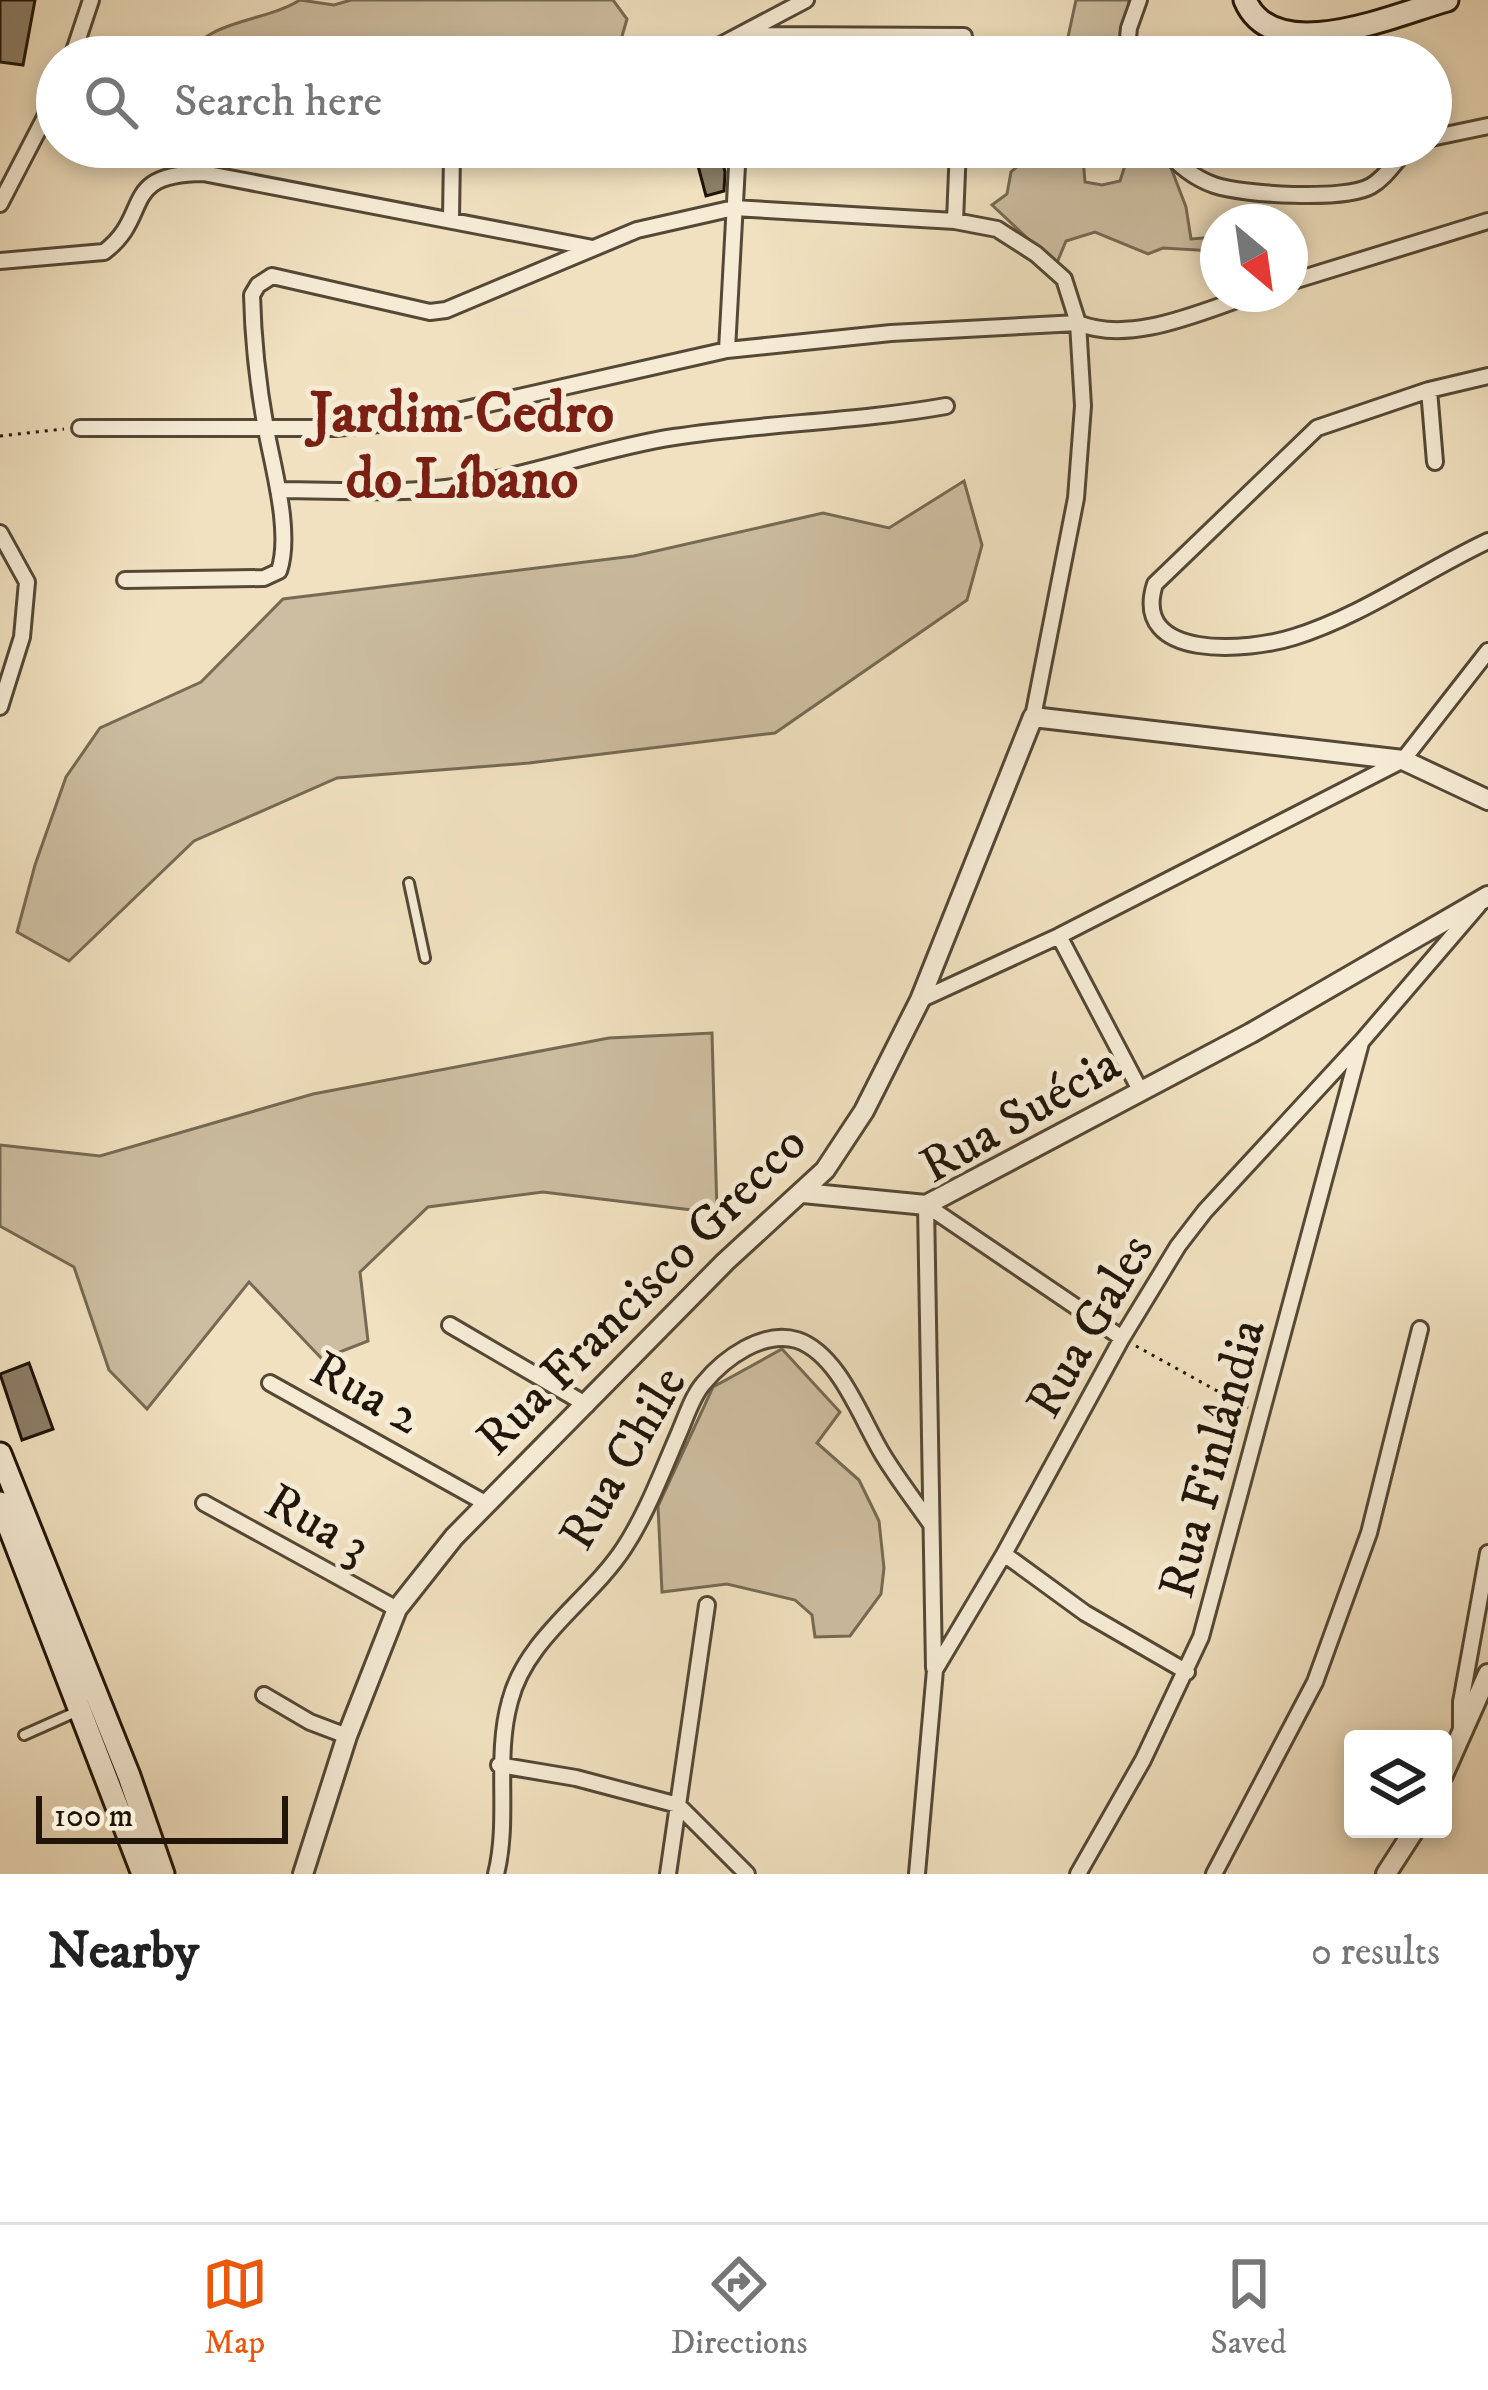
<!DOCTYPE html>
<html lang="en">
<head>
<meta charset="utf-8">
<style>
  body { margin:0; font-family:"IM FELL DW Pica",serif; background:#f2f2f2; color:#222 }
  .controls { position:absolute; right:36px; bottom:36px; display:grid; overflow:hidden; border-radius:12px; box-shadow:0 6px 18px #0003 }
  .controls button { width:108px; height:108px; display:grid; place-items:center; padding:0; border:0; border-bottom:3px solid #e0e0e0; background:#fff; color:#222; font:60px sans-serif }
  .compass { position:absolute; left:1200px; top:204px; width:108px; height:108px; border-radius:50%; background:#fff; box-shadow:0 6px 18px #0003; rotate:151deg }
  .scale { position:absolute; left:36px; bottom:30px; width:252px; box-sizing:border-box; padding-left:12px; border:6px solid #201508; border-top:0; font-size:33px; line-height:42px; white-space:nowrap; color:#201508; -webkit-text-stroke:9px #f6ecd6; paint-order:stroke }
  .list { margin:0; padding:0; list-style:none }
  h2 { display:flex; justify-content:space-between; align-items:center; height:156px; margin:0; padding:0 48px; font-size:51px }
  h2 small { font-size:39px; font-weight:400; color:#767676 }
  .icon { flex:none; width:66px; height:66px; fill:none; stroke:currentColor; stroke-width:2; stroke-linecap:round; stroke-linejoin:round }
  .map { position:relative; flex:none; width:1488px; height:1874px; overflow:hidden }
  .search { position:absolute; background:#fff; box-shadow:0 6px 18px #0003; left:36px; right:36px; top:36px; height:132px; display:flex; align-items:center; gap:30px; box-sizing:border-box; padding:0 42px; border-radius:66px; color:#767676; font-size:45px }
  .sheet { height:348px; background:#fff }
  nav { display:flex; justify-content:space-around; align-items:center; box-sizing:border-box; height:168px; border-top:3px solid #e0e0e0; background:#fff; font-size:33px; color:#767676 }
  nav a { display:grid; justify-items:center; gap:6px }
  nav .on { color:#ea580c }
  .map>svg:first-child { display:block }
  .green { fill:#cdbea1; stroke:#766a54; stroke-width:3 }
  .building { fill:#8d7f68; stroke:#201508; stroke-width:3 }
  .lines { fill:none; stroke-linecap:round; stroke-linejoin:round }
  .service-casing { stroke:#544836; stroke-width:14 }
  .minor-casing { stroke:#544836; stroke-width:20 }
  .tertiary-casing { stroke:#544836; stroke-width:24 }
  .secondary-casing { stroke:#201508; stroke-width:27 }
  .path { stroke:#201508; stroke-width:3; stroke-dasharray:3 6; stroke-linecap:butt }
  .service { stroke:#f6ecd6; stroke-width:8 }
  .minor { stroke:#f6ecd6; stroke-width:14 }
  .tertiary { stroke:#f6ecd6; stroke-width:18 }
  .secondary { stroke:#f6ecd6; stroke-width:21 }
  .labels { text-anchor:middle; stroke-width:10; stroke-linejoin:round; paint-order:stroke }
  .street-label { font-size:51px; fill:#201508; stroke:#f6ecd6 }
  .quarter-label { font-size:57px; font-weight:bold; fill:#7a1f14; stroke:#f6ecd6 }
</style>
</head>
<body>
<div class="map">
<svg width="1488" height="1874" viewBox="0 0 1488 1874">
  <rect width="100%" height="100%" fill="#f1e1c0"/>
  <filter id="stains"><feTurbulence type="fractalNoise" baseFrequency=".00167" numOctaves="4"/><feColorMatrix values="0 0 0 0 .2 0 0 0 0 .09 0 0 0 0 .02 0 0 0 .5 -.17"/></filter>
  <radialGradient id="worn" r=".72"><stop offset=".6" stop-color="#630" stop-opacity="0"/><stop offset="1" stop-color="#630" stop-opacity=".3"/></radialGradient>
  <!-- green -->
  <path class="green" d="M300 0 334 5 351 0H613L627 19 616 57H186C211 18 263 23 300 0Z
    M1076 0H1129V20L1109 57H1050L1065 51Z
    M1029 147H1082L1085 182 1102 185 1120 181 1128 156 1146 149 1168 160 1186 207 1191 239 1217 237 1213 251 1163 248 1148 254 1095 232 1066 241 1056 265 992 205 1007 194 1011 172 1029 156Z
    M964 481 982 545 967 600 775 733 529 763 337 778 194 841 69 961 17 932 35 865 66 777 100 728 201 682 283 599 634 556 823 513 889 528Z
    M712 1033 717 1213 543 1192 428 1207 360 1272 368 1341 322 1359 249 1282 147 1409 109 1370 74 1267 0 1226V1145L100 1156 313 1094 609 1038Z
    M782 1349 840 1412 817 1443 859 1480 879 1521 884 1568 881 1594 850 1636 815 1637 812 1615 795 1600 727 1584 662 1592 658 1506 713 1387Z"/>
  <!-- building -->
  <path class="building" d="M0 0H35L23 65 0 62Z
    M693 147H719L725 172 724 191 706 196Z
    M29 1363 53 1429 22 1440 0 1374Z"/>
  <g class="lines">
    <!-- service casing -->
    <g class="service-casing">
      <path id="service" d="M409 883 425 958
        M24 1735 78 1711"/>
    </g>
    <!-- minor casing -->
    <g class="minor-casing">
      <path id="minor" d="M746 35 964 36 963 57
        M72 57 91 0
        M698 57 806 0
        M1126 57 1129 28 1139 0
        M1431 138 1488 126
        M1163 147C1176 163 1194 178 1214 185 1243 195 1345 201 1371 186 1387 177 1396 159 1410 147
        M0 204 57 94
        M451 218 452 154 455 147
        M955 221 958 147
        M0 261 104 252C153 215 118 174 203 173L593 248
        M1290 282 1488 221
        M727 350 738 147
        M1488 376 1429 390 1317 428 1155 584C1130 662 1250 651 1294 637 1362 616 1424 571 1488 541
        M1429 390 1435 462
        M80 428H335L413 421 727 350 891 333 1078 323C1131 345 1202 311 1254 294
        M278 490C339 490 401 495 461 486 533 475 602 448 674 437 764 423 856 422 946 406
        M0 533 27 582 22 637 0 707
        M125 580 264 578 279 571C292 533 273 468 266 429 258 385 253 339 252 295L258 285 272 276 430 312 446 310 637 230 734 208 955 221 997 229 1036 254 1064 279 1078 323 1083 406 1076 498 1033 717
        M1059 936 1140 1090
        M920 1000 1059 936 1403 760 1488 651
        M926 1205 934 1668
        M926 1205 1122 1338
        M450 1325 587 1405
        M270 1383 487 1504
        M204 1503 397 1609
        M1004 1554 1085 1613 1187 1672
        M264 1695 310 1722 347 1736
        M1461 1729V1702L1488 1553
        M499 1765 576 1778 678 1805 747 1874
        M496 1874C510 1818 494 1758 510 1701 526 1638 590 1600 624 1548 647 1513 662 1472 679 1433 686 1417 692 1397 703 1384 724 1358 763 1330 797 1340 839 1354 861 1419 883 1455 897 1478 914 1500 930 1523
        M668 1874 707 1605
        M917 1874 935 1670 1004 1554 1122 1338 1178 1246 1205 1211 1362 1041 1478 906
        M1078 1874 1143 1760 1201 1637 1361 1043
        M1214 1874 1315 1682 1369 1533 1420 1329"/>
    </g>
    <!-- tertiary casing -->
    <g class="tertiary-casing">
      <path id="tertiary" d="M803 1193 926 1205 1251 1033 1488 896
        M1443 1775 1488 1674
        M303 1874 347 1736 397 1609 454 1537 725 1262 825 1170 864 1111 920 1000 1033 717 1403 760 1488 800
        M1386 1874 1415 1829"/>
    </g>
    <!-- secondary casing -->
    <g class="secondary-casing">
      <path id="secondary" d="M1245 0C1274 69 1396 14 1447 0
        M0 1454 129 1776 163 1874
        M0 1503 143 1874"/>
    </g>
    <!-- path -->
    <path class="path" d="M0 436 64 429
      M1136 1346 1248 1408"/>
    <!-- service -->
    <use href="#service" class="service"/>
    <!-- minor -->
    <use href="#minor" class="minor"/>
    <!-- tertiary -->
    <use href="#tertiary" class="tertiary"/>
    <!-- secondary -->
    <use href="#secondary" class="secondary"/>
  </g>
  <g class="labels">
    <!-- street labels -->
    <g class="street-label">
      <text transform="translate(1019 1113) rotate(-30)" y="18">Rua Suécia</text>
      <text transform="translate(640 1289) rotate(-45)" y="18">Rua Francisco Grecco</text>
      <text transform="translate(1088 1325) rotate(-60)" y="18">Rua Gales</text>
      <text transform="translate(367 1391) rotate(29)" y="18">Rua 2</text>
      <text transform="translate(621 1457) rotate(-60)" y="18">Rua Chile</text>
      <text transform="translate(1210 1458) rotate(-75)" y="18">Rua Finlândia</text>
      <text transform="translate(319 1522) rotate(29)" y="18">Rua 3</text>
    </g>
    <!-- quarter labels -->
    <g class="quarter-label">
      <text x="462" y="431">Jardim Cedro<tspan x="462" dy="66">do Líbano</tspan></text>
    </g>
  </g>
  <rect width="100%" height="100%" filter="url(#stains)"/>
  <rect width="100%" height="100%" fill="url(#worn)"/>
</svg>
<div class="controls">
<button><svg class="icon" aria-label="layers" viewBox="0 0 24 24"><path d="M12 4l9 5-9 5-9-5zM3 14l9 5 9-5"/></svg></button>
</div>
<svg class="compass" viewBox="-18 -18 36 36"><path d="M0-13l5 13h-10z" fill="#e53935"/><path d="M0 13l5-13h-10z" fill="#767676"/></svg>
<div class="scale">100 m</div>
<div class="search"><svg class="icon" aria-label="search" viewBox="0 0 24 24"><circle cx="10" cy="10" r="6"/><path d="M15 15l6 6"/></svg>Search here</div>
</div>
<section class="sheet">
<h2>Nearby<small>0 results</small></h2>
<ul class="list">
</ul>
</section>
<nav>
<a class="on"><svg class="icon" aria-label="map" viewBox="0 0 24 24"><path d="M3 6l6-2 6 2 6-2v14l-6 2-6-2-6 2zM9 4v14M15 6v14"/></svg>Map</a>
<a><svg class="icon" aria-label="directions" viewBox="0 0 24 24"><path d="M12 3l9 9-9 9-9-9zM9 14v-3h6M13 9l2 2-2 2"/></svg>Directions</a>
<a><svg class="icon" aria-label="saved" viewBox="0 0 24 24"><path d="M7 4h10v16l-5-4-5 4z"/></svg>Saved</a>
</nav>
</body>
</html>
